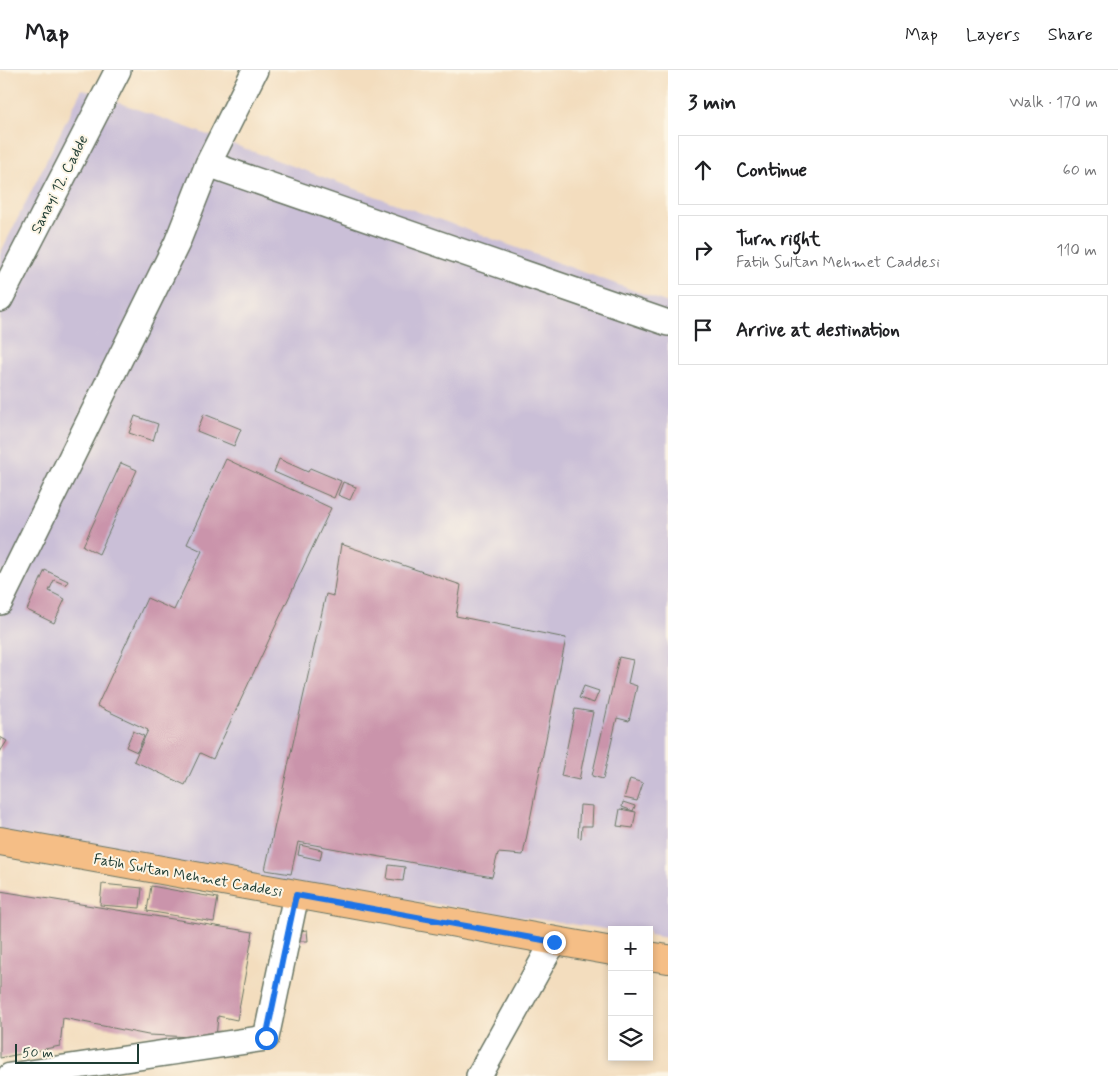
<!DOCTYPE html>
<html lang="en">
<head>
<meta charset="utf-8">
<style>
  body { margin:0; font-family:Mynerve,sans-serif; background:#f2f2f2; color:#202124 }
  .controls { position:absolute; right:15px; bottom:15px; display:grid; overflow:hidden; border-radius:0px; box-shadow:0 2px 8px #0003 }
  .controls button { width:45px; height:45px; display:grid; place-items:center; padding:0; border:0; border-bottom:1px solid #e0e0e0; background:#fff; color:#202124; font:25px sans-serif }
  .scale { position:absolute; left:15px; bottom:12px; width:124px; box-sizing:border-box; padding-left:5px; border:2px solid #1f3d34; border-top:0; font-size:14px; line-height:18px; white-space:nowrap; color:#1f3d34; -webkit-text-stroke:4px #fcf5e5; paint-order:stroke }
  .stop { position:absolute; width:15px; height:15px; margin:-11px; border:4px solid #1a73e8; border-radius:50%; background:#fff }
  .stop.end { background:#1a73e8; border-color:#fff; box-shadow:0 1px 5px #0008 }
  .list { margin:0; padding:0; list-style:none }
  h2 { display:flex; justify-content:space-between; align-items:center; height:65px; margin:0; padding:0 20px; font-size:21px }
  h2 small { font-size:16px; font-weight:400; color:#757577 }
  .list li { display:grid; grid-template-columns:32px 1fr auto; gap:15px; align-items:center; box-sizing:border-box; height:70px; margin:0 10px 10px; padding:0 10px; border:1px solid #e0e0e0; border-radius:0px }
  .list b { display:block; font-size:19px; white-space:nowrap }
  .list p { margin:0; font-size:16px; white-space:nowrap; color:#757577 }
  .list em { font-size:16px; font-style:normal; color:#757577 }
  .icon { flex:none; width:28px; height:28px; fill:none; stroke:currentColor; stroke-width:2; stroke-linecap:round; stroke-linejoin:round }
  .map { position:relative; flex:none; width:668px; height:1006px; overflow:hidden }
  header { display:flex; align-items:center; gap:30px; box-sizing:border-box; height:70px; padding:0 25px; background:#fff; border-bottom:1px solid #e0e0e0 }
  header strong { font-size:24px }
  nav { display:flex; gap:28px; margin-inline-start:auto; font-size:18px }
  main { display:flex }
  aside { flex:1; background:#fff }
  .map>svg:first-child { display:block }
  .industrial { fill:#cabfd7 }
  .building { fill:#ca94ab }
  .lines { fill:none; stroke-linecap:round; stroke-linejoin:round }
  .minor-casing { stroke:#697564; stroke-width:28 }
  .major-casing { stroke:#697564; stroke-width:30 }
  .minor { stroke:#fff; stroke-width:25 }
  .major { stroke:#f5be86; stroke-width:28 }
  .route { stroke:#1a73e8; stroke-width:6 }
  .labels { text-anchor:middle; stroke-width:4; stroke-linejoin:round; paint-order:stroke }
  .street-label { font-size:15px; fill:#1f3d34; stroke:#fcf5e5 }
</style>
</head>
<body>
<header>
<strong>Map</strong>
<nav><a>Map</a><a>Layers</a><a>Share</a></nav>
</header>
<main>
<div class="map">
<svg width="668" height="1006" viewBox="0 0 668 1006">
  <rect width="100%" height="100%" fill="#fcf5e5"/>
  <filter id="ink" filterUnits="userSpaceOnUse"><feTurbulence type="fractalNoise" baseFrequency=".02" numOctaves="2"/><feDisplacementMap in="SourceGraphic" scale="10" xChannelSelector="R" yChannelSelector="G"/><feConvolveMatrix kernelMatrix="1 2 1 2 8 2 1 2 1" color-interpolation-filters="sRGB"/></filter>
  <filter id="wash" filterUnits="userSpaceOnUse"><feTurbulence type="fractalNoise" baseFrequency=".0096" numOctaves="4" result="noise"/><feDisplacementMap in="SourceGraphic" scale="20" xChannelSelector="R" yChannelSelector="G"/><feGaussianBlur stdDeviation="1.12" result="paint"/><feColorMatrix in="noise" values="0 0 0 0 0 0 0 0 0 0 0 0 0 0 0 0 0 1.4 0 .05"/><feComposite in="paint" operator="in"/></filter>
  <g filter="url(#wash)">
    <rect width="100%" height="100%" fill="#f3ddbe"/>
    <!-- industrial -->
    <path class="industrial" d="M82 19 668 233V868L649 865V860H612L0 770V184Z"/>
    <g id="blocks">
      <!-- building -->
      <path class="building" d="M204 344 241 359 234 376 197 361Z
        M135 346 158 354 153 371 129 363Z
        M226 389 331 438 213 689 200 683 185 715 134 691 148 660 97 636 147 528 174 540 202 481 187 474Z
        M279 389 308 402 310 398 341 411 334 428 274 402Z
        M121 393 137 400 99 484 83 476Z
        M343 412 356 417 350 430 338 425Z
        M341 474 461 515 456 546 566 568 523 785 498 783 492 807 298 772 291 804 265 800 326 524 333 526Z
        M45 500 68 511 66 515 54 510 49 521 65 529 54 553 27 540Z
        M619 587 633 590 628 613 637 616 629 651 617 648 603 709 592 706Z
        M584 616 599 621 594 633 579 628Z
        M575 639 593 642 579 710 561 706Z
        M133 661 144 666 137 682 126 677Z
        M0 667 7 671 0 682Z
        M630 709 643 713 637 731 624 728Z
        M623 732 635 736 633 741 622 737Z
        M580 735 593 736 592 756H582L581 768 578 767Z
        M620 739 636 742 633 758 617 756Z
        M300 775 322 780 320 790 298 785Z
        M389 795 405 797 403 811 387 809Z
        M102 814 142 818 140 838 100 835Z
        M151 816 218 828 214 852 147 841Z
        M0 821 253 862 237 950 218 946 216 968 148 965 63 948 60 976 0 988Z
        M307 860 308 871H300L299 861Z"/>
    </g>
  </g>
  <g filter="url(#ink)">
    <use href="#blocks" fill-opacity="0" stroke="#697564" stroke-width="1"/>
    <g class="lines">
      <!-- minor casing -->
      <g class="minor-casing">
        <path id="minor" d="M208 94 668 253
          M0 229 118 0
          M0 532 177 173 208 94 255 0
          M10 1006 266 968 296 825
          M479 1006 554 871"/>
      </g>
      <!-- major casing -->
      <g class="major-casing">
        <path id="major" d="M0 771 612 881
          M649 886 668 889"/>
      </g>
      <!-- minor -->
      <use href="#minor" class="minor"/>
      <!-- major -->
      <use href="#major" class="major"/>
    </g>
  </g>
  <g class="lines" filter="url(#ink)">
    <!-- route -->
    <path class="route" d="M266 968 296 825 554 872"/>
  </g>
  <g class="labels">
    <!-- street labels -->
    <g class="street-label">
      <text transform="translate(59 114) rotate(-63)" y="5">Sanayi 12. Cadde</text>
      <text transform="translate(188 805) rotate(10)" y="5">Fatih Sultan Mehmet Caddesi</text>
    </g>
  </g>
</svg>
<div class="controls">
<button>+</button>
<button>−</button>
<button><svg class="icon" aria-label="layers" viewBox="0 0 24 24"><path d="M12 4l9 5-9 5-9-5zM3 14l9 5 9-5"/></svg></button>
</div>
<div class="scale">50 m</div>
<div class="stop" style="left:266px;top:968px"></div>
<div class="stop end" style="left:554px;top:872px"></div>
</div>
<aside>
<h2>3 min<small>Walk · 170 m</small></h2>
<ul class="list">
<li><svg class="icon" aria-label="ahead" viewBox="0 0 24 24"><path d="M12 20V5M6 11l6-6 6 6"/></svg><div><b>Continue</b></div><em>60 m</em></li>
<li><svg class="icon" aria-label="right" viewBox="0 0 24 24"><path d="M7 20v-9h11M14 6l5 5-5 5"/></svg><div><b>Turn right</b><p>Fatih Sultan Mehmet Caddesi</p></div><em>110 m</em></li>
<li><svg class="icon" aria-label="arrive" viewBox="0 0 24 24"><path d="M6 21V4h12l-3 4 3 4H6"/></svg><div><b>Arrive at destination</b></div></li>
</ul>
</aside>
</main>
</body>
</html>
